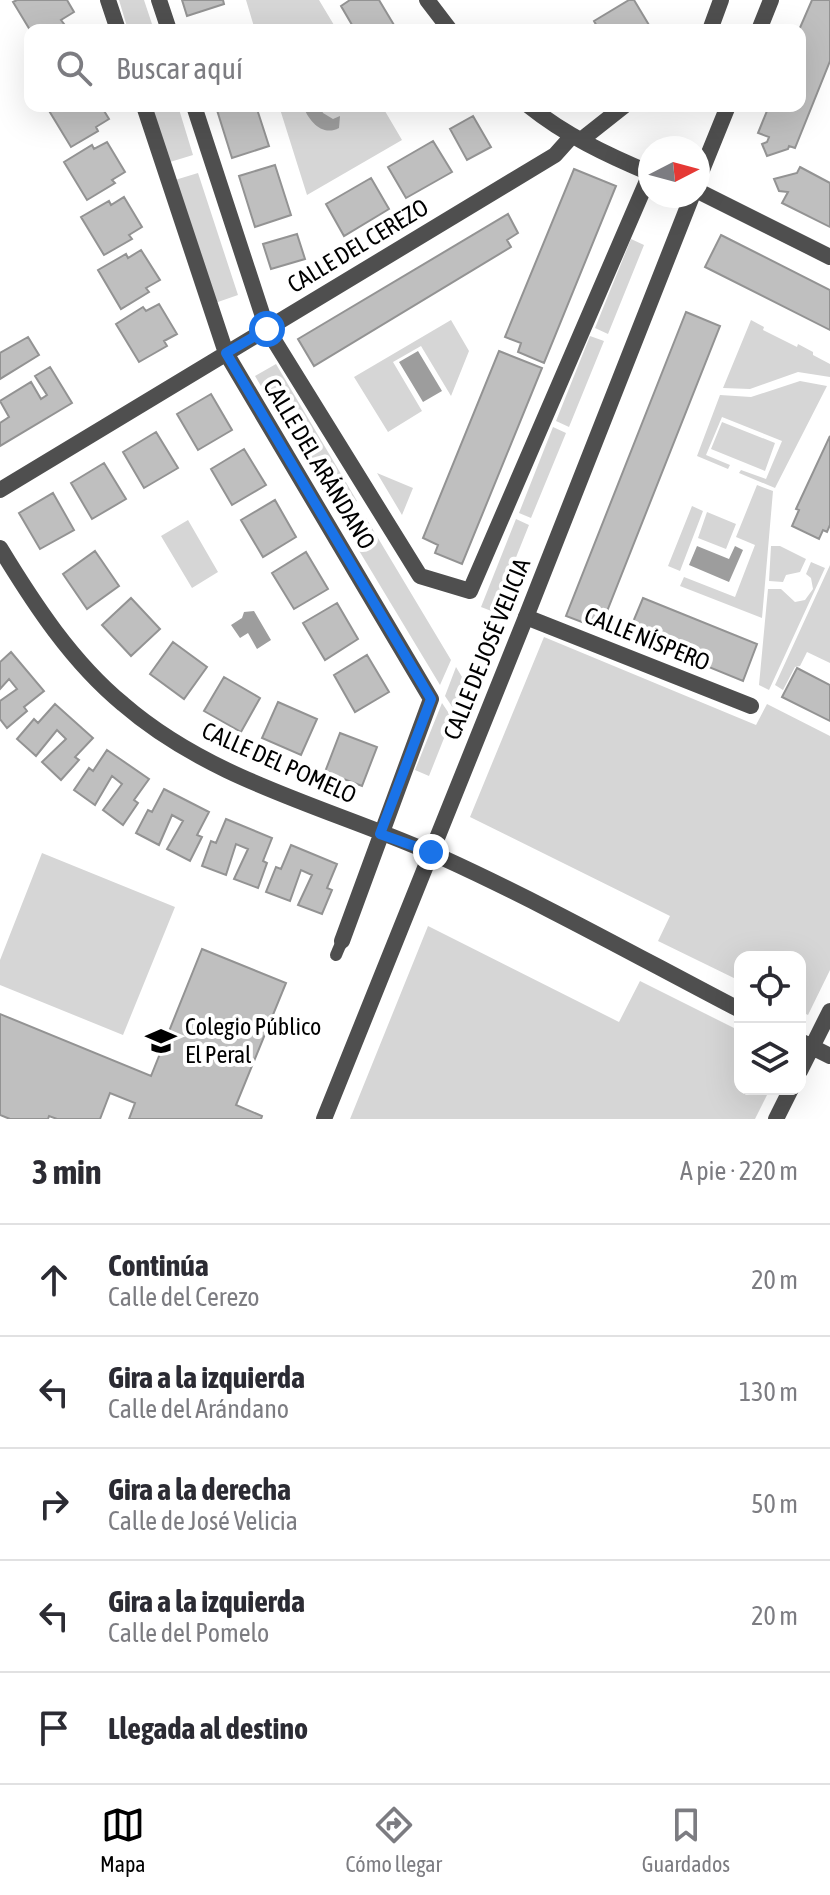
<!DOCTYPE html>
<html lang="es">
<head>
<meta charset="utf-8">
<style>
  body { margin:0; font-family:"Asap Condensed",sans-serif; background:#f7f7f7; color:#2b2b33 }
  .controls { position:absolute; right:24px; bottom:24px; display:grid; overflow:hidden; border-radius:16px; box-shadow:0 8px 32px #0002 }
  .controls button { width:72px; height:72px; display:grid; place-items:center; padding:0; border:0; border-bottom:2px solid #e1e1e2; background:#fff; color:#2b2b33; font:40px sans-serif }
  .compass { position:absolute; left:638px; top:136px; width:72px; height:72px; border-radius:50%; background:#fff; box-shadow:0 8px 32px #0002; rotate:84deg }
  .stop { position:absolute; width:24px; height:24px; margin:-18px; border:6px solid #1a73e8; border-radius:50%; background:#fff }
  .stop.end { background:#1a73e8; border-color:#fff; box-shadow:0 2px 8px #0008 }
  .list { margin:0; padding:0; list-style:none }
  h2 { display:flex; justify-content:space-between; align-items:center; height:104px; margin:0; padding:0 32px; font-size:34px }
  h2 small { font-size:26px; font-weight:400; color:#7c7c81 }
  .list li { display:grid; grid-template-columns:52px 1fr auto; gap:24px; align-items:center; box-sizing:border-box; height:112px; padding:0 32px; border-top:2px solid #e1e1e2 }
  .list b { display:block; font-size:30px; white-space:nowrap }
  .list p { margin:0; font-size:26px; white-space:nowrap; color:#7c7c81 }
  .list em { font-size:26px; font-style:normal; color:#7c7c81 }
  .icon { flex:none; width:44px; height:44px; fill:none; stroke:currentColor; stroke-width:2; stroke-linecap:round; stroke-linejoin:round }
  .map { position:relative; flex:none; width:830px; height:1119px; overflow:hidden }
  .search { position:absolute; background:#fff; box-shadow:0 8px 32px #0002; left:24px; right:24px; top:24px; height:88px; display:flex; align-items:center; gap:20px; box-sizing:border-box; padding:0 28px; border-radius:16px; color:#7c7c81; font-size:30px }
  .sheet { height:664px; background:#fff }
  nav { display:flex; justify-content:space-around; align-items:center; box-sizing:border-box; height:112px; border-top:2px solid #e1e1e2; background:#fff; font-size:22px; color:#7c7c81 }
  nav a { display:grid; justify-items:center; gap:4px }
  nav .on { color:#000 }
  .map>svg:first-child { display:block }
  .green { fill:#d6d6d6 }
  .water { fill:#9d9d9d }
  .building { fill:#bfbfbf; stroke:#939393; stroke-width:2 }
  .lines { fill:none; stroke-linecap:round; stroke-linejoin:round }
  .service { stroke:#4f4f4f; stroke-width:12 }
  .minor { stroke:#4f4f4f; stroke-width:16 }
  .tertiary { stroke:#4f4f4f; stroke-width:16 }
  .route { stroke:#1a73e8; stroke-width:10 }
  .labels { text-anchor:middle; stroke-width:8; stroke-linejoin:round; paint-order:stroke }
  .street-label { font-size:24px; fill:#000; stroke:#fff }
  .poi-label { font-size:24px; fill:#000; stroke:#fff; text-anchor:start }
</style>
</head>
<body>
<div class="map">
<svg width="830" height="1119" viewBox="0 0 830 1119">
  <rect width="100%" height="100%" fill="#fff"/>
  <!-- green -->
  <path class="green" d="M119 0H144L154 30H128Z
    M246 0H319L337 30H255Z
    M152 106H178L193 155 170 162Z
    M279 106H382L402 140 307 195Z
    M198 173 238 295 215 303 175 180Z
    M631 239 644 245 608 334 595 328Z
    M451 320 469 351 451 396 421 346 393 362 422 411 388 432 354 377Z
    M751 320 764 327 763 330 797 347 798 344 813 352V355L830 364V377L798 372 750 389 723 388Z
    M590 336 604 341 569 427 556 421Z
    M276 364 357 501 336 513 255 376Z
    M800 381 827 386 775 488 739 473 741 470 766 479 782 441 722 417 706 455 730 465 728 469 697 456 720 395 751 397Z
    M722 422 775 443 765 471 711 449Z
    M553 427 566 433 531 518 519 513Z
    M377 473 413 488 402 515Z
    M757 485 773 491 762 618 680 586 684 577 735 597 755 545 736 537Z
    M692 506 703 511 680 571 668 566Z
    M707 512 736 524 726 549 698 538Z
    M366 518 451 660 440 685 346 529Z
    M516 519 529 525 494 612 481 607Z
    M188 520 218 572 192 588 161 536Z
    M771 546H780L806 559 800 572 786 575 783 582 769 581Z
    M811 562 825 568 769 690 759 685 768 589H781L795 602 805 600 813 589 811 578 806 574Z
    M830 565V663L807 652 800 666 795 667 783 690 775 685Z
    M544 637 756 725 767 704 830 736V970L808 1015 800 1011V957H740V981L658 941 670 916 470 817Z
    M456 667 465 682 455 711 445 696Z
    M442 703 452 718 429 776 415 770Z
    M42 853 175 907 123 1035 0 985V960Z
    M428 926 619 1022 640 981 740 1031V1089H770L755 1119H350Z"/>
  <!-- water -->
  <path class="water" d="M303 106H320L323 113 333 119 340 116 339 128C322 137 309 121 303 106Z
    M418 351 442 391 423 402 399 362Z
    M697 546 729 559 735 546 743 550 729 582 689 565Z
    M254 611 271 640 257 649 248 633 240 638 231 625 242 618 244 612Z"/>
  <!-- building -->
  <path class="building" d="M17 0H67L74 12 61 20 64 24 53 30H30L13 2Z
    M182 0H223L224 4 187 16Z
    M350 0H379L397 30H355L341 6Z
    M629 0H634L652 30H599L594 21Z
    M812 0H830V61L795 148 789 146 788 149 767 156 762 144 767 142 769 137 758 133 769 106H800L799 30Z
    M53 106H101L109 119 96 127 98 131 71 147 48 109Z
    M220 106H256L269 146 232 158 216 107Z
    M473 116 491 147 467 160 450 129Z
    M433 141 452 172 406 198 388 167Z
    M107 142 125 172 112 180 115 183 87 200 64 162 92 145 94 149Z
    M275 165 291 215 255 227 239 176Z
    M800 167 830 183V227L782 203 788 192 779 191 774 179 797 173Z
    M574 169 616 186 544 363 518 352 521 343 505 337Z
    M371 178 389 209 344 236 326 204Z
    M124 197 142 227 129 235 132 239 104 255 81 217 109 201 111 205Z
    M508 214 518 233 507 240 511 247 314 366 298 339Z
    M297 234 305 259 271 269 263 244Z
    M721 235 830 290V330L705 267Z
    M141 250 160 280 146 288 149 292 121 309 98 270 126 254 128 258Z
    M159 304 177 334 164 341 167 346 139 362 116 324 143 307 146 311Z
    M686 312 720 326 600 629 566 616Z
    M28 337 39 355 0 379V353Z
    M499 351 542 368 462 564 435 553 438 545 423 538Z
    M50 367 72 403 0 446V423L9 417 0 401 31 382 41 399 47 395 35 376Z
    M211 394 232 430 198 450 177 414Z
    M156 432 178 468 144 488 123 452Z
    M830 436V525L827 532 823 530 819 539 792 526 799 510 796 509Z
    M244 449 266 485 232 505 211 469Z
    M104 463 126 499 92 519 71 483Z
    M53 493 74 530 40 549 19 513Z
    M275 500 296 537 263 557 241 520Z
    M95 551 119 586 87 609 63 574Z
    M306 552 328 589 294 609 272 573Z
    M131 598 160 629 131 656 102 625Z
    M643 598 757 644 743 681 628 634Z
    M337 603 358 639 325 660 303 623Z
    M173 642 207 667 184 699 150 674Z
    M11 652 44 691 24 707 27 711 7 728 0 719V701L17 689 9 679 0 689V662Z
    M367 655 389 692 355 712 334 675Z
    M797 668 830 685V721L782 697Z
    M224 677 260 698 241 732 204 711Z
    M278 702 317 719 301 755 262 738Z
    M55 704 93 738 75 757 79 760 61 780 42 762 66 739 57 730 36 756 17 739 34 719 38 723Z
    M340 733 377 747 362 786 325 772Z
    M107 750 149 779 134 800 138 803 123 825 103 810 122 784 112 776 95 805 74 790 89 768 93 771Z
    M164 789 209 812 197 835 202 837 190 861 167 849 183 821 172 815 159 845 136 833 148 810 152 812Z
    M226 819 272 838 263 861 267 863 258 888 234 879 248 849 236 844 226 875 202 866 211 841 216 843Z
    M291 845 337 864 327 888 332 890 322 914 298 905 312 875 301 870 290 901 266 892 276 867 281 869Z
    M202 949 286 983 236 1105 262 1116 261 1119H129L135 1103 110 1093 100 1119H57L49 1116 48 1119H10L0 1115V1014L151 1076Z"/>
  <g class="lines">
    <!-- service -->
    <path class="service" d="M336 955 342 941"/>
    <!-- minor -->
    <path class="minor" d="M108 0 118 30
      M159 0 169 30
      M427 0 450 30
      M710 30 721 0
      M144 106 226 353 431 699 342 941
      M194 106 267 329 420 576 470 591 650 174
      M529 106C565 135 607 155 650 173
      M581 140 624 106
      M698 191 830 257
      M0 490 555 155 572 136
      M0 548C34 604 72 662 123 704 214 783 336 809 443 858 544 904 642 959 740 1010
      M526 617 751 706
      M800 1041 830 1056
      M800 1071 830 1011
      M776 1119 791 1089"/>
    <!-- tertiary -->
    <path class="tertiary" d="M759 30 771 0
      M698 180 728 106
      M324 1119 526 617 692 196"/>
  </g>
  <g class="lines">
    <!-- route -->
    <path class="route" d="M267 329 226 353 431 699 380 834 431 852"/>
  </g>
  <!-- icons -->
  <defs>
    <g id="school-bare" transform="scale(2.4)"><path d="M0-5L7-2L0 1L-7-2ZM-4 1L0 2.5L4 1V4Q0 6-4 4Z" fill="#000" stroke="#fff" stroke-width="2.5" paint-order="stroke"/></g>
  </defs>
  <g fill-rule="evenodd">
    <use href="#school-bare" x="161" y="1041"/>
  </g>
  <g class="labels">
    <!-- street labels -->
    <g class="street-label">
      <text transform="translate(358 246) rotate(-31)" y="8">CALLE DEL CEREZO</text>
      <text transform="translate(319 464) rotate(59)" y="8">CALLE DEL ARÁNDANO</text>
      <text transform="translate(647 639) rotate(22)" y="8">CALLE NÍSPERO</text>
      <text transform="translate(487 649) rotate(-68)" y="8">CALLE DE JOSÉ VELICIA</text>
      <text transform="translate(279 763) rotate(24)" y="8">CALLE DEL POMELO</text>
    </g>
    <!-- poi labels -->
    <g class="poi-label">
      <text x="185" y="1035">Colegio Público<tspan x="185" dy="28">El Peral</tspan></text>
    </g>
  </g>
</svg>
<div class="controls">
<button><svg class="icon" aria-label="locate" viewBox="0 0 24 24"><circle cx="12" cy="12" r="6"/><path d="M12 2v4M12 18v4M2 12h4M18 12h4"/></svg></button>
<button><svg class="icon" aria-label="layers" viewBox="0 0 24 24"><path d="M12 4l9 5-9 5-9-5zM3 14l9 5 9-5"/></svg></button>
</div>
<svg class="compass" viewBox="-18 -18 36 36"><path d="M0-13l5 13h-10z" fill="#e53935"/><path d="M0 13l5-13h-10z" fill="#7c7c81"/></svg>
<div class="stop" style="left:267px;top:329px"></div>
<div class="stop end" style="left:431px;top:852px"></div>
<div class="search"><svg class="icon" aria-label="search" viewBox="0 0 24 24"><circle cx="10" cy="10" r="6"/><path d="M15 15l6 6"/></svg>Buscar aquí</div>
</div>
<section class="sheet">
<h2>3 min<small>A pie · 220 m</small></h2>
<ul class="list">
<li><svg class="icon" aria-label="ahead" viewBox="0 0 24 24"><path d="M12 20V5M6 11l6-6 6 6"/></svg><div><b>Continúa</b><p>Calle del Cerezo</p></div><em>20 m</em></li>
<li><svg class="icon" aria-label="left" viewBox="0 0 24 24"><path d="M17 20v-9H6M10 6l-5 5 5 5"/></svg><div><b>Gira a la izquierda</b><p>Calle del Arándano</p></div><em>130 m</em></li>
<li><svg class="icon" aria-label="right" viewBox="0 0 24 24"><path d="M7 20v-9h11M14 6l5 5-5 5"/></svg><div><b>Gira a la derecha</b><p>Calle de José Velicia</p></div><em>50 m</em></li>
<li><svg class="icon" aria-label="left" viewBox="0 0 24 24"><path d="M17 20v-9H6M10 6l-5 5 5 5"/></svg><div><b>Gira a la izquierda</b><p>Calle del Pomelo</p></div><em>20 m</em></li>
<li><svg class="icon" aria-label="arrive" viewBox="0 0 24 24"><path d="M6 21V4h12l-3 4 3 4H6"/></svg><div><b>Llegada al destino</b></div></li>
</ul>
</section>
<nav>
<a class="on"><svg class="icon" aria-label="map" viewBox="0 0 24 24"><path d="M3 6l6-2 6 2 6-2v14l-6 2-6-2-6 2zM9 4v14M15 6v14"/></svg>Mapa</a>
<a><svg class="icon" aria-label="directions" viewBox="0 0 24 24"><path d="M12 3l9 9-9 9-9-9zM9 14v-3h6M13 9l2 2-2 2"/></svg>Cómo llegar</a>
<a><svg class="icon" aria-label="saved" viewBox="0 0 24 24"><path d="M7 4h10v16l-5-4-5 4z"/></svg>Guardados</a>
</nav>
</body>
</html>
